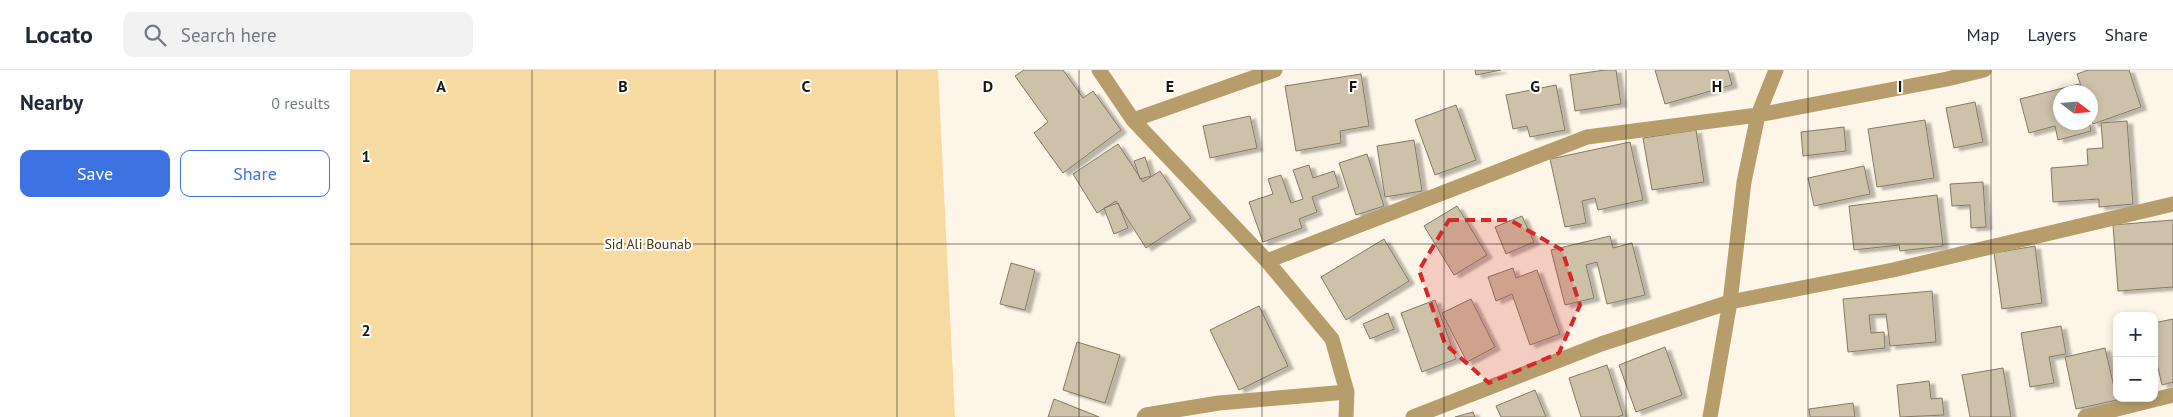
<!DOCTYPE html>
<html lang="en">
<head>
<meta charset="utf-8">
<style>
  body { margin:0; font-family:"PT Sans",sans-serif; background:#f2f2f3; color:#1f2937 }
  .controls { position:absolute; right:15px; bottom:15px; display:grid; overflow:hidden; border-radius:10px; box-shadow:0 2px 8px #0003 }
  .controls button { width:45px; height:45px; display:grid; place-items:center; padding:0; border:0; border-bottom:1px solid #e0e1e3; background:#fff; color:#1f2937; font:25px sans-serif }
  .compass { position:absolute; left:1703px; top:15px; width:45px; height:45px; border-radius:50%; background:#fff; box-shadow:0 2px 8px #0003; rotate:106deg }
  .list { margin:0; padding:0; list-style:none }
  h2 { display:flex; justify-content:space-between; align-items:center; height:65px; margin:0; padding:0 20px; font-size:21px }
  h2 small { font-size:16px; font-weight:400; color:#747a83 }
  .actions { display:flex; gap:10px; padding:15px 20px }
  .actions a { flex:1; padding:11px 0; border:1px solid #3e72e2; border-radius:10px; text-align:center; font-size:18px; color:#3e72e2 }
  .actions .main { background:#3e72e2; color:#fff }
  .icon { flex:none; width:28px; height:28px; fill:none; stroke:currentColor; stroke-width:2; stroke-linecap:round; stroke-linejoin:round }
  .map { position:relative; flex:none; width:1823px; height:347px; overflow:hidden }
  header { display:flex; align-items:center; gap:30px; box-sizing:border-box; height:70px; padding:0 25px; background:#fff; border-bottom:1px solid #e0e1e3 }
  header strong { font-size:24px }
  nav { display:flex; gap:28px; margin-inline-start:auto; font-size:18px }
  .search { width:350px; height:45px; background:#f2f2f3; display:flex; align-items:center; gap:12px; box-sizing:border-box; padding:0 18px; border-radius:10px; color:#747a83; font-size:19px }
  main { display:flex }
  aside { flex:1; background:#fff }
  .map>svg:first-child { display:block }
  .green { fill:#f7daa2 }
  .building { fill:#cdc1aa; stroke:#847964; filter:url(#shadow) }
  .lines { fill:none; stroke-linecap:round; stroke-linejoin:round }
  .street { stroke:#b79d6c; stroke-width:15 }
  .marked { fill:#d62828; fill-opacity:0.2; stroke:#d62828; stroke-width:4; stroke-dasharray:10 6; stroke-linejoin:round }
  .grid { fill:none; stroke:#1a160e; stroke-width:1; stroke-opacity:0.55 }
  .labels { text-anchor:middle; stroke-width:4; stroke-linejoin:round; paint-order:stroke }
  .park-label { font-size:14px; fill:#433313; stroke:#fff }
  .grid-label { font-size:16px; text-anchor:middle; font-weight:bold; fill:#1a160e; stroke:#fff; stroke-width:4; stroke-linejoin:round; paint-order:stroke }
</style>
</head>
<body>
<header>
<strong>Locato</strong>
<div class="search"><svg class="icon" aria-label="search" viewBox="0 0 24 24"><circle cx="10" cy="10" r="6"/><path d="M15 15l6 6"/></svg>Search here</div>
<nav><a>Map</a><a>Layers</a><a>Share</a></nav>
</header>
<main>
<aside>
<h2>Nearby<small>0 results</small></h2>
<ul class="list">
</ul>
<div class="actions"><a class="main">Save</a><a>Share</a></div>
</aside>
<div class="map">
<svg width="1823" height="347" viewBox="0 0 1823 347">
  <defs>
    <filter id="shadow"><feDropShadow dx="5.5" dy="3" stdDeviation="1" flood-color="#0004"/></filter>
  </defs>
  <rect width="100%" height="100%" fill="#fdf5e7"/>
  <!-- green -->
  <path class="green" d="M0 0H588L605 347H0Z"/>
  <!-- building -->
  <path class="building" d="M674 0H713L733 28 743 21 771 60 713 103 684 63 698 52 665 6Z
    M1125 0H1151L1126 5Z
    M1255 0H1266L1271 34 1225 41 1220 5Z
    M1305 0H1378L1382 15 1315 34Z
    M1738 0H1779L1791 37 1743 54 1740 45V22H1733L1727 4Z
    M1011 4 1019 56 990 61 991 73 946 81 935 16Z
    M1729 14 1731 22H1710V52H1739L1741 61 1708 70 1705 56 1679 63 1670 29Z
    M1206 15 1215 60 1180 67 1177 56 1163 59 1156 25Z
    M1625 32 1633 72 1604 78 1596 38Z
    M1106 35 1126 90 1085 105 1065 50Z
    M900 46 907 78 860 88 853 56Z
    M1575 50 1584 108 1527 117 1518 59Z
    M1777 51 1783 134 1749 137V129L1703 132 1701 98 1738 95 1737 79 1753 78 1751 53Z
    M1494 57 1496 81 1453 86 1451 62Z
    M1346 60 1354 112 1302 120 1293 68Z
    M1064 70 1072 121 1035 127 1027 76Z
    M1280 72 1293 130 1248 140 1245 128 1232 131 1236 153 1215 157 1200 89Z
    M768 74 793 112 810 101 841 148 796 178 766 131 747 143 723 104Z
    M1017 84 1034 136 1006 145 989 93Z
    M795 87 801 106 790 109 784 91Z
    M959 95 963 108 984 101 989 117 962 127 967 142 949 149 952 158 913 172 899 132 923 124 918 109 931 105 941 133 953 129 943 100Z
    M1514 96 1520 124 1464 136 1458 108Z
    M1633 112 1636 157 1621 158 1620 135 1602 136 1600 114Z
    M1587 125 1593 176 1550 181 1549 175 1504 180 1499 136Z
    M768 133 778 158 764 164 754 138Z
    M1107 136 1137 185 1104 205 1074 156Z
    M1172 146 1184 172 1156 184 1145 157Z
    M1823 150V217L1768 221 1763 155Z
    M1260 166 1263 178 1282 173 1295 225 1257 234 1247 192 1236 195 1244 228 1215 235 1201 180Z
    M1034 169 1059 211 996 250 971 207Z
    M1685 176 1692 233 1652 239 1644 183Z
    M661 193 685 200 675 240 650 234Z
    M1163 198 1166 208 1187 200 1210 264 1180 275 1162 224 1146 231 1138 207Z
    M1582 221 1586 272 1540 276 1536 244 1519 245 1521 263 1534 262 1535 278 1498 282 1493 229Z
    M1121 229 1145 277 1117 292 1092 243Z
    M1085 230 1106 289 1072 302 1051 243Z
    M909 236 938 296 889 320 860 260Z
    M1038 243 1044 259 1020 269 1013 254Z
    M1823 249V312L1812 315 1804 281V253Z
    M1711 256 1716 284 1699 287 1704 313 1680 317 1671 263Z
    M727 272 770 285 755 333 713 320Z
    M1315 277 1332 325 1286 342 1269 295Z
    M1755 278 1767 330 1726 339 1715 287Z
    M1257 295 1273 345 1267 347H1231L1219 308Z
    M1653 298 1661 347H1620L1612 305Z
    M1579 311 1581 329 1592 328 1594 345 1550 347 1547 315Z
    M1185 320 1196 347H1151L1146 336Z
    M704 329 749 347H698Z
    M1503 333 1505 347H1460L1459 339Z
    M1123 342 1125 347H1105Z"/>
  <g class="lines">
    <!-- street -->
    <path class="street" d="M749 0 783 50 917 191 982 269 997 322 996 347
      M783 50 925 0
      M917 191 1237 67 1408 45 1597 9 1634 0
      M794 347 796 345 869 333 997 322
      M1063 347 1251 274 1380 232 1543 200 1823 134
      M1360 347 1380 232 1394 112 1408 45 1426 0
      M1735 347 1823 325"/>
  </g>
  <!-- marked area -->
  <path class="marked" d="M1099 150H1160L1212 180 1230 235 1209 283 1139 313 1095 274 1069 200Z"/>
  <!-- grid -->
  <path class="grid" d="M182 0V347M365 0V347M547 0V347M729 0V347M912 0V347M1094 0V347M1276 0V347M1458 0V347M1641 0V347M0 174H1823"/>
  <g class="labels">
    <!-- park labels -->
    <g class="park-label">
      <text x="298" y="179">Sid Ali Bounab</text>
    </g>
  </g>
  <g class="grid-label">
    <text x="91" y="22">A</text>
    <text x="273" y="22">B</text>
    <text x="456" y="22">C</text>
    <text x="638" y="22">D</text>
    <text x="820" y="22">E</text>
    <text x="1003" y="22">F</text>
    <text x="1185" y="22">G</text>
    <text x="1367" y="22">H</text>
    <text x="1550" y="22">I</text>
    <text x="16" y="92">1</text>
    <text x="16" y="266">2</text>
  </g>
</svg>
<div class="controls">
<button>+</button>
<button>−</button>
</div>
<svg class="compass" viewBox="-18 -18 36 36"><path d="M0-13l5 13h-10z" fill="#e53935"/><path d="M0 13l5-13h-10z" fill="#747a83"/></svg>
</div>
</main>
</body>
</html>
